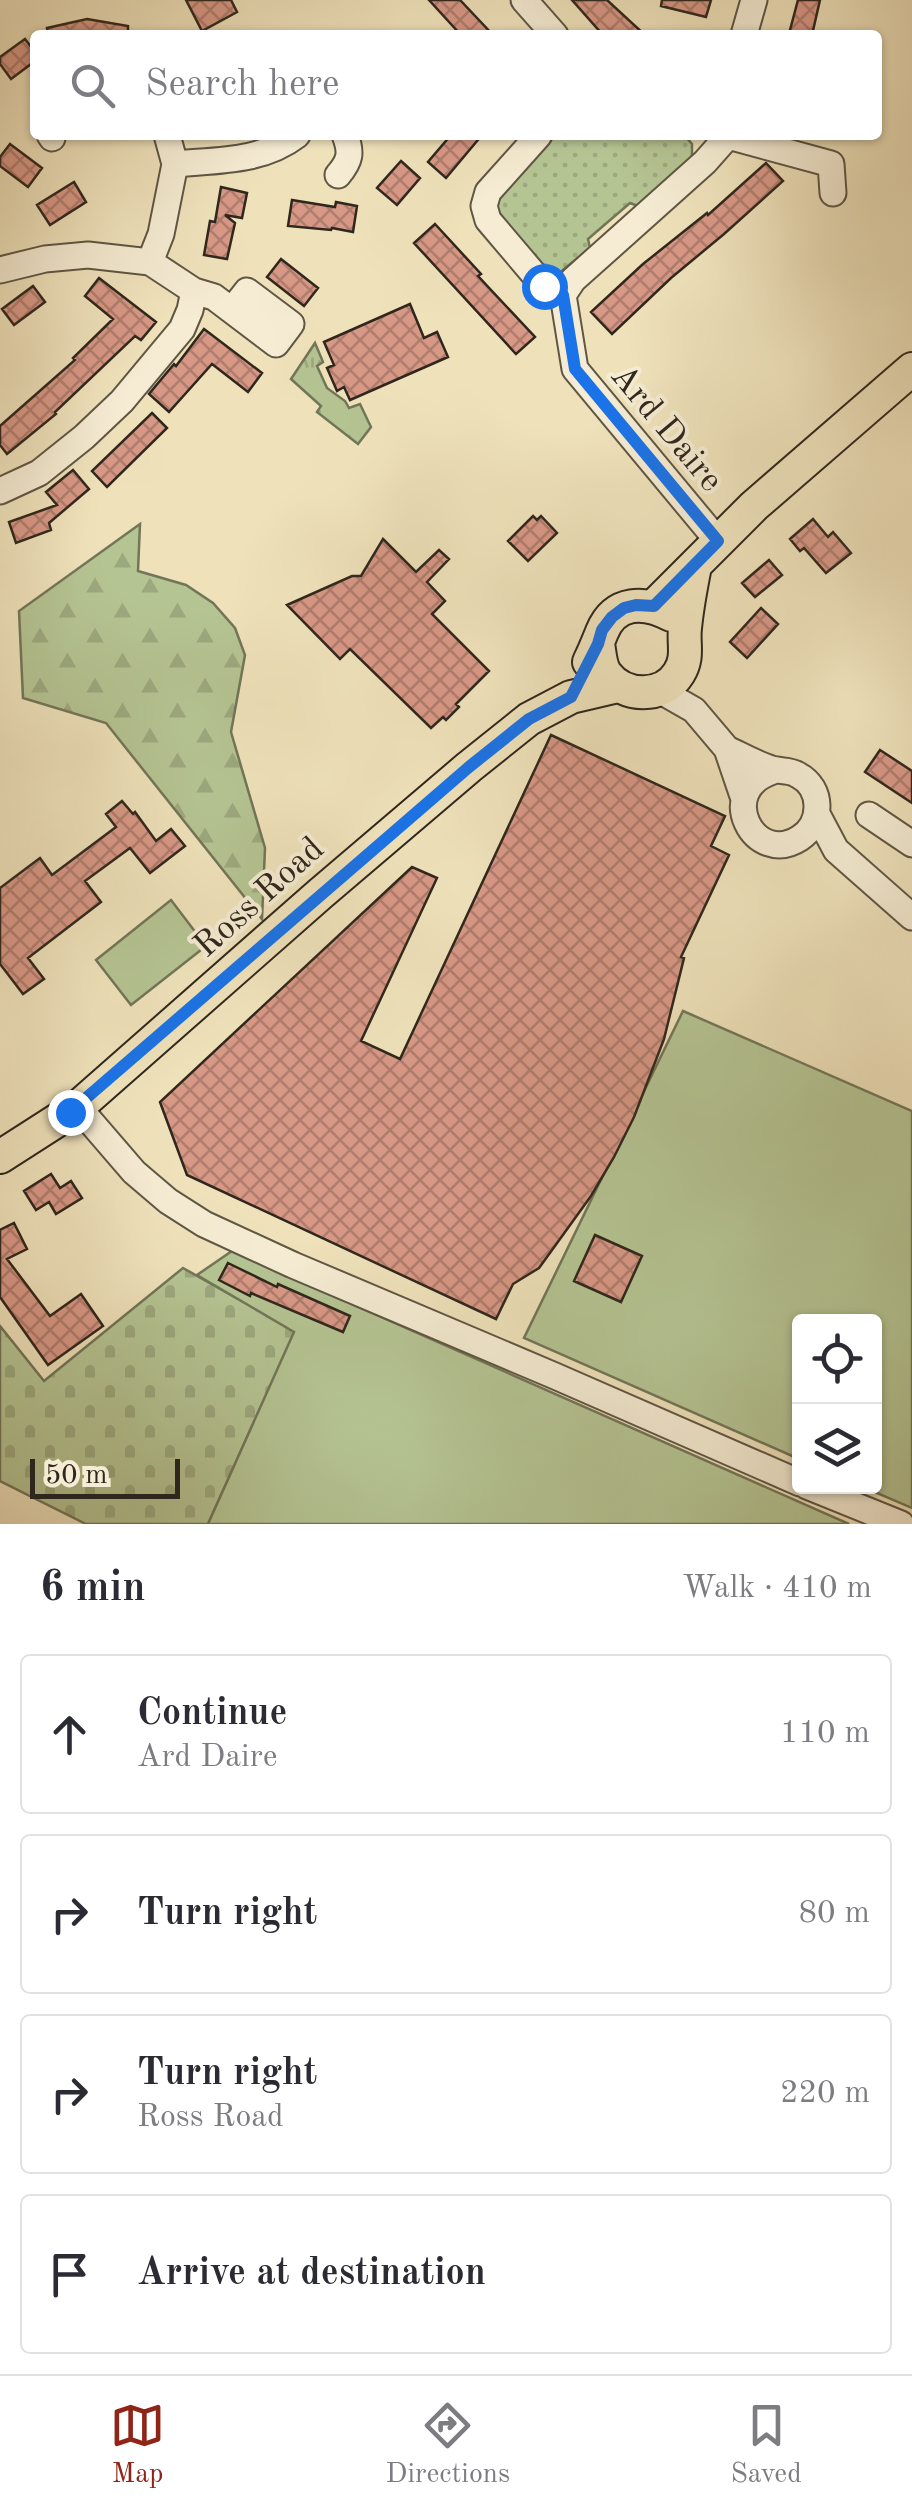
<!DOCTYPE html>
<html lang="en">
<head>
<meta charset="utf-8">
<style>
  body { margin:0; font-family:"Old Standard TT",serif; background:#f7f7f7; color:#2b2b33 }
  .controls { position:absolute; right:30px; bottom:30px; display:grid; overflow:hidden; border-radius:10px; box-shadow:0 2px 8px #0004 }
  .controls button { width:90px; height:90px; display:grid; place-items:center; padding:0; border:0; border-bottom:2px solid #e1e1e2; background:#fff; color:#2b2b33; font:50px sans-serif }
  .scale { position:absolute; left:30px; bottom:25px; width:150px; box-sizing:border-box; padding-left:10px; border:5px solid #2f271d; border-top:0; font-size:28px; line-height:35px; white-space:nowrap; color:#2f271d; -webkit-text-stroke:8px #f5ecd3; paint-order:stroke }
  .stop { position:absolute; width:30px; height:30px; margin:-22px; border:8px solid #1a73e8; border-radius:50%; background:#fff }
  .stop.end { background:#1a73e8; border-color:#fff; box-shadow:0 2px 10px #0008 }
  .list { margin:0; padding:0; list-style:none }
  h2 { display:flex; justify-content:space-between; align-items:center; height:130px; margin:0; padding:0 40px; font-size:42px }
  h2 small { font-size:32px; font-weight:400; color:#7c7c81 }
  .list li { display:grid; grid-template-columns:65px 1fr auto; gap:30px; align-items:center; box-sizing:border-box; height:160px; margin:0 20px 20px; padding:0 20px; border:2px solid #e1e1e2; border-radius:10px }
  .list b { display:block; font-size:38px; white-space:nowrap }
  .list p { margin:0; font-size:32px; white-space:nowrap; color:#7c7c81 }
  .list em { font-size:32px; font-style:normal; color:#7c7c81 }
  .icon { flex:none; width:55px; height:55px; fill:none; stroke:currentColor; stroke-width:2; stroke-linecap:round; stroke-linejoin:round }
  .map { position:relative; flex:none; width:912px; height:1524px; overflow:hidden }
  .search { position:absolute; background:#fff; box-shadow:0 2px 8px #0004; left:30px; right:30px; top:30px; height:110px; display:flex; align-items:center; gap:25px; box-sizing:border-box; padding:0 35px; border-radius:10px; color:#7c7c81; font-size:38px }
  .sheet { height:850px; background:#fff }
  nav { display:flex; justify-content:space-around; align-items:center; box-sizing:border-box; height:140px; border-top:2px solid #e1e1e2; background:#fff; font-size:28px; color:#7c7c81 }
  nav a { display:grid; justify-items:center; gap:5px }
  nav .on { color:#8f2418 }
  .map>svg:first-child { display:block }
  .grass { fill:url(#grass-dots); stroke:#727658; stroke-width:2.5 }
  .forest { fill:url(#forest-firs); stroke:#727658; stroke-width:2.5 }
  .cemetery { fill:url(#cemetery-stones); stroke:#727658; stroke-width:2.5 }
  .park { fill:url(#park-tufts); stroke:#727658; stroke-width:2.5 }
  .pitch { fill:#b5c493; stroke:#727658; stroke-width:2.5 }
  .building { fill:url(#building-cross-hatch); stroke:#2f271d; stroke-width:2.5 }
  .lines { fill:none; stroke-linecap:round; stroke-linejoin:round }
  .minor-casing { stroke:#5f5644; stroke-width:29 }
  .major-casing { stroke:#2f271d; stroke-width:36 }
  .minor { stroke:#f5ecd3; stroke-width:25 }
  .major { stroke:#efe2bb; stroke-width:32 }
  .route { stroke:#1a73e8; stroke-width:12 }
  .labels { text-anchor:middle; stroke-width:8; stroke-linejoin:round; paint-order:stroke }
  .street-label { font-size:35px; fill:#2f271d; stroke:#f5ecd3 }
</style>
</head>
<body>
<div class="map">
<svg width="912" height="1524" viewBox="0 0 912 1524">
  <defs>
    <pattern id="grass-dots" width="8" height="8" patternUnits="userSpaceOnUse" patternTransform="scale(2.5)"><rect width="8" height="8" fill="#b5c493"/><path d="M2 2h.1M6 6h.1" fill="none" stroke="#9ca87e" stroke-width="1.8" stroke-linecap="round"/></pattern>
    <pattern id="forest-firs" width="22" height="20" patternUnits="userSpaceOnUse" patternTransform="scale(2.5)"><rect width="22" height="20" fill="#b5c493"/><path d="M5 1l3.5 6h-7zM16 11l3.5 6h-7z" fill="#9ca87e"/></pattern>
    <pattern id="cemetery-stones" width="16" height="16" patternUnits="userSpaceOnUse" patternTransform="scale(2.5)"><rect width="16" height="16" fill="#b5c493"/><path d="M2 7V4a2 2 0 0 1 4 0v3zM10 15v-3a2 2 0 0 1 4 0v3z" fill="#9ca87e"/></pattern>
    <pattern id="park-tufts" width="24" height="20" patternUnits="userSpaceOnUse" patternTransform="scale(2.5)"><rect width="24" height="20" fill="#b5c493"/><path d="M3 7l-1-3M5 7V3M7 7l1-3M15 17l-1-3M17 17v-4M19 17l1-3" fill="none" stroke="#9ca87e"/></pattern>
    <pattern id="building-cross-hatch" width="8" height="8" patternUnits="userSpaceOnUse" patternTransform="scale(2.5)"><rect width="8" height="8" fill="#d89886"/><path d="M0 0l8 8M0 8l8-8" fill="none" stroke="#b07c6d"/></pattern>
  </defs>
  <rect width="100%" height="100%" fill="#efe2bb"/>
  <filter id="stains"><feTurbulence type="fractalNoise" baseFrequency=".002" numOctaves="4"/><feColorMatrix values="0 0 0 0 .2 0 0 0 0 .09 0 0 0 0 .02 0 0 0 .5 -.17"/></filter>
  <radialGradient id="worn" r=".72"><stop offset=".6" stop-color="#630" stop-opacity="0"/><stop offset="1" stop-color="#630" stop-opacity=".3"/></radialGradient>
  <!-- grass -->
  <path class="grass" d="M549 135H684L692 144V158L638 206 630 203 588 239 590 248 553 278 500 229 494 193Z"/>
  <!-- forest -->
  <path class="forest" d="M140 524 138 571 186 585 213 603 235 628 245 655 231 732 265 848 262 919 106 723 23 698 19 611Z"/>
  <!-- cemetery -->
  <path class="cemetery" d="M183 1268 295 1331 208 1524H86L0 1481V1326L44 1381Z"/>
  <!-- park -->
  <path class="park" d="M315 343 323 362 317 366 327 388 345 401 349 408 360 404 371 427 358 444 317 412 321 406 291 379Z"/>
  <!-- pitch -->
  <path class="pitch" d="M171 900 206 946 131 1005 96 960Z
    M683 1011 912 1111V1508L863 1487 874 1486V1322H800L799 1459 524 1338Z
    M232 1251 849 1524H208L294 1332 197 1275Z"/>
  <!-- building -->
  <path class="building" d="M186 0H231L237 12 202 31Z
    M429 0H460L493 35H461Z
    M572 0H607L645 35H603Z
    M662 0H711L706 17 661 6Z
    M798 0H820L812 35 790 30Z
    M87 19 128 26V35H48L47 28Z
    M25 39 35 52V61L11 79 0 64V57Z
    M451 135H482L446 178 428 162Z
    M10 144 42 168 28 187 0 166V157Z
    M401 161 420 178 397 205 377 188Z
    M766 163 783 181 724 234 671 278 612 334 591 312 643 264 707 213 708 215Z
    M74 182 86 202 50 225 37 205Z
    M221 187 247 193 242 218 225 215 235 223 227 259 204 255 210 221 215 222Z
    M292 200 335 207 336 202 357 206 353 232 332 228 331 230 288 226Z
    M435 224 481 274 478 276 535 337 516 354 414 243Z
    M281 259 318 288 304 306 267 277Z
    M99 278 156 322 141 340 135 336 55 412 56 414 7 454 0 445V426L75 360 73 358 113 319 85 296Z
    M33 286 45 302 14 325 2 309Z
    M410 304 424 338 437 332 448 357 350 400 344 387 337 391 327 368 334 365 324 342Z
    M204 329 262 373 248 392 212 364 169 412 149 394 174 364 176 366Z
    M152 413 167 428 107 487 92 471Z
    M73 470 89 489 49 523 51 530 16 543 9 522 57 505 46 492Z
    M533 516 537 520 541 516 557 533 528 561 508 541Z
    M813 519 828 537 833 532 851 553 826 573 804 548 800 551 790 539Z
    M383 539 416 572 439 550 449 559 427 582 445 601 432 614 489 671 456 704 459 707 446 720 443 717 431 728 350 649 340 659 287 605 352 576H361Z
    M769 560 782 575 755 597 742 583Z
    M761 608 778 624 747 658 730 642Z
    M551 735 725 816 711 846 729 855 681 957 684 958 664 1039 634 1117 614 1157 591 1196 539 1268 513 1284 496 1319 187 1175 160 1102 412 867 437 878 361 1041 400 1059Z
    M880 750 912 771V803L865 772Z
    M122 801 133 814 135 812 156 841 171 829 185 846 150 873 130 848 85 881 101 902 28 958 44 979 23 994 0 964V888L40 858 52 875 116 827 106 814Z
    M51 1174 60 1188 71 1181 82 1198 56 1214 49 1202 36 1210 24 1191Z
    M14 1223 27 1249 7 1259 50 1316 81 1294 103 1326 48 1365 0 1297V1230Z
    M595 1235 642 1256 621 1302 574 1281Z
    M228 1263 277 1287 278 1284 350 1316 343 1332 251 1293 250 1296 219 1280Z"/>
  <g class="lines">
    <!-- minor casing -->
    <g class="minor-casing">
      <path id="minor" d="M524 0 555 35
        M744 35 754 0
        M50 135 52 138
        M539 135 488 192 484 206 488 220 544 286 563 295
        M728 136 831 164 833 193
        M175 164C217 160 262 162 297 135
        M338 175C350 161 352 153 345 135
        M150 262 161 234 175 164 167 135
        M0 270 45 259 88 255 150 262 194 291 214 297 276 344 291 324 247 291 232 310
        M0 491 39 473 84 437 122 401 182 329 190 310 194 291
        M718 541 575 369 563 295 573 280 705 162 728 136 726 135
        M659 690 694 710 727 749 744 799
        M727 749C740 755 754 763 769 768 778 772 789 769 798 775 823 788 823 823 800 838 754 868 714 790 773 771
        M817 814 836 850 912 917
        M869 815 912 844
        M78 1107 134 1172 168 1201 204 1224 293 1265 555 1376 800 1483
        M807 1486 901 1524"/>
    </g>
    <!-- major casing -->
    <g class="major-casing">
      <path id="major" d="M654 606 754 506 912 369
        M598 644C600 654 600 666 606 674 624 698 663 699 679 673 689 657 683 644 685 628 687 607 691 586 695 566
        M589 662C594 652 598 642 602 632 615 600 645 601 671 615
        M0 1157 78 1107 320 894 469 767 529 719 571 697 618 686"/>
    </g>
    <!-- minor -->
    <use href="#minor" class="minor"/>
    <!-- major -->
    <use href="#major" class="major"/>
  </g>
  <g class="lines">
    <!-- route -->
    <path class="route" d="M70 1112 469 767 529 719 571 697 598 644 602 630 612 617 624 608 636 605 654 606 718 541 575 369 563 295 544 286"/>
  </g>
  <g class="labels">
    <!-- street labels -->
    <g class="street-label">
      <text transform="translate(668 427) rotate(50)" y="12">Ard Daire</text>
      <text transform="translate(258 896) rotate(-42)" y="12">Ross Road</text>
    </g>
  </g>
  <rect width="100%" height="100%" filter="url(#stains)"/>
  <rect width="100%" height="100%" fill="url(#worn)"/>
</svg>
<div class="controls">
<button><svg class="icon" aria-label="locate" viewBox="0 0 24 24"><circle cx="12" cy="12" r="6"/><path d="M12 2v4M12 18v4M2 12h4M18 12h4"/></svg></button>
<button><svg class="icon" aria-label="layers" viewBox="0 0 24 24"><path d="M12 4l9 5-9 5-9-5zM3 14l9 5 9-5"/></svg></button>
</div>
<div class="scale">50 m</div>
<div class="stop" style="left:544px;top:286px"></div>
<div class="stop end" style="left:70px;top:1112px"></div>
<div class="search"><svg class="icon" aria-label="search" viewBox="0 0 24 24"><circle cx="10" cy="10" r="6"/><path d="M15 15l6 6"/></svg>Search here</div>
</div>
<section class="sheet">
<h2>6 min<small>Walk · 410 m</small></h2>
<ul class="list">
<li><svg class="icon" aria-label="ahead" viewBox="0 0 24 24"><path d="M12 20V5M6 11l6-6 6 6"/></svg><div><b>Continue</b><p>Ard Daire</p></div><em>110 m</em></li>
<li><svg class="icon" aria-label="right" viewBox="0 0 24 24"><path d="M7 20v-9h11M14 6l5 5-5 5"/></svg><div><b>Turn right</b></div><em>80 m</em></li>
<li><svg class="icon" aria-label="right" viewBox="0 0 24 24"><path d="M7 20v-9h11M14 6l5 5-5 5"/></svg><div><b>Turn right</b><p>Ross Road</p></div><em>220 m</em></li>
<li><svg class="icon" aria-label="arrive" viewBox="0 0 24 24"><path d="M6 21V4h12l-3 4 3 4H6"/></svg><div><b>Arrive at destination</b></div></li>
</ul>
</section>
<nav>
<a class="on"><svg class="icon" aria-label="map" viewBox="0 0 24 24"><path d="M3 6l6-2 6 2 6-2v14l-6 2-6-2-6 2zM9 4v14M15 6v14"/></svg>Map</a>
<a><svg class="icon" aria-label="directions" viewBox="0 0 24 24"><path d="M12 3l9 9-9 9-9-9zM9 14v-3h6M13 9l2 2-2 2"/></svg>Directions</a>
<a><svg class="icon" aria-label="saved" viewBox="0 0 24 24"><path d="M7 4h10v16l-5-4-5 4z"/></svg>Saved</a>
</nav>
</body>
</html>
